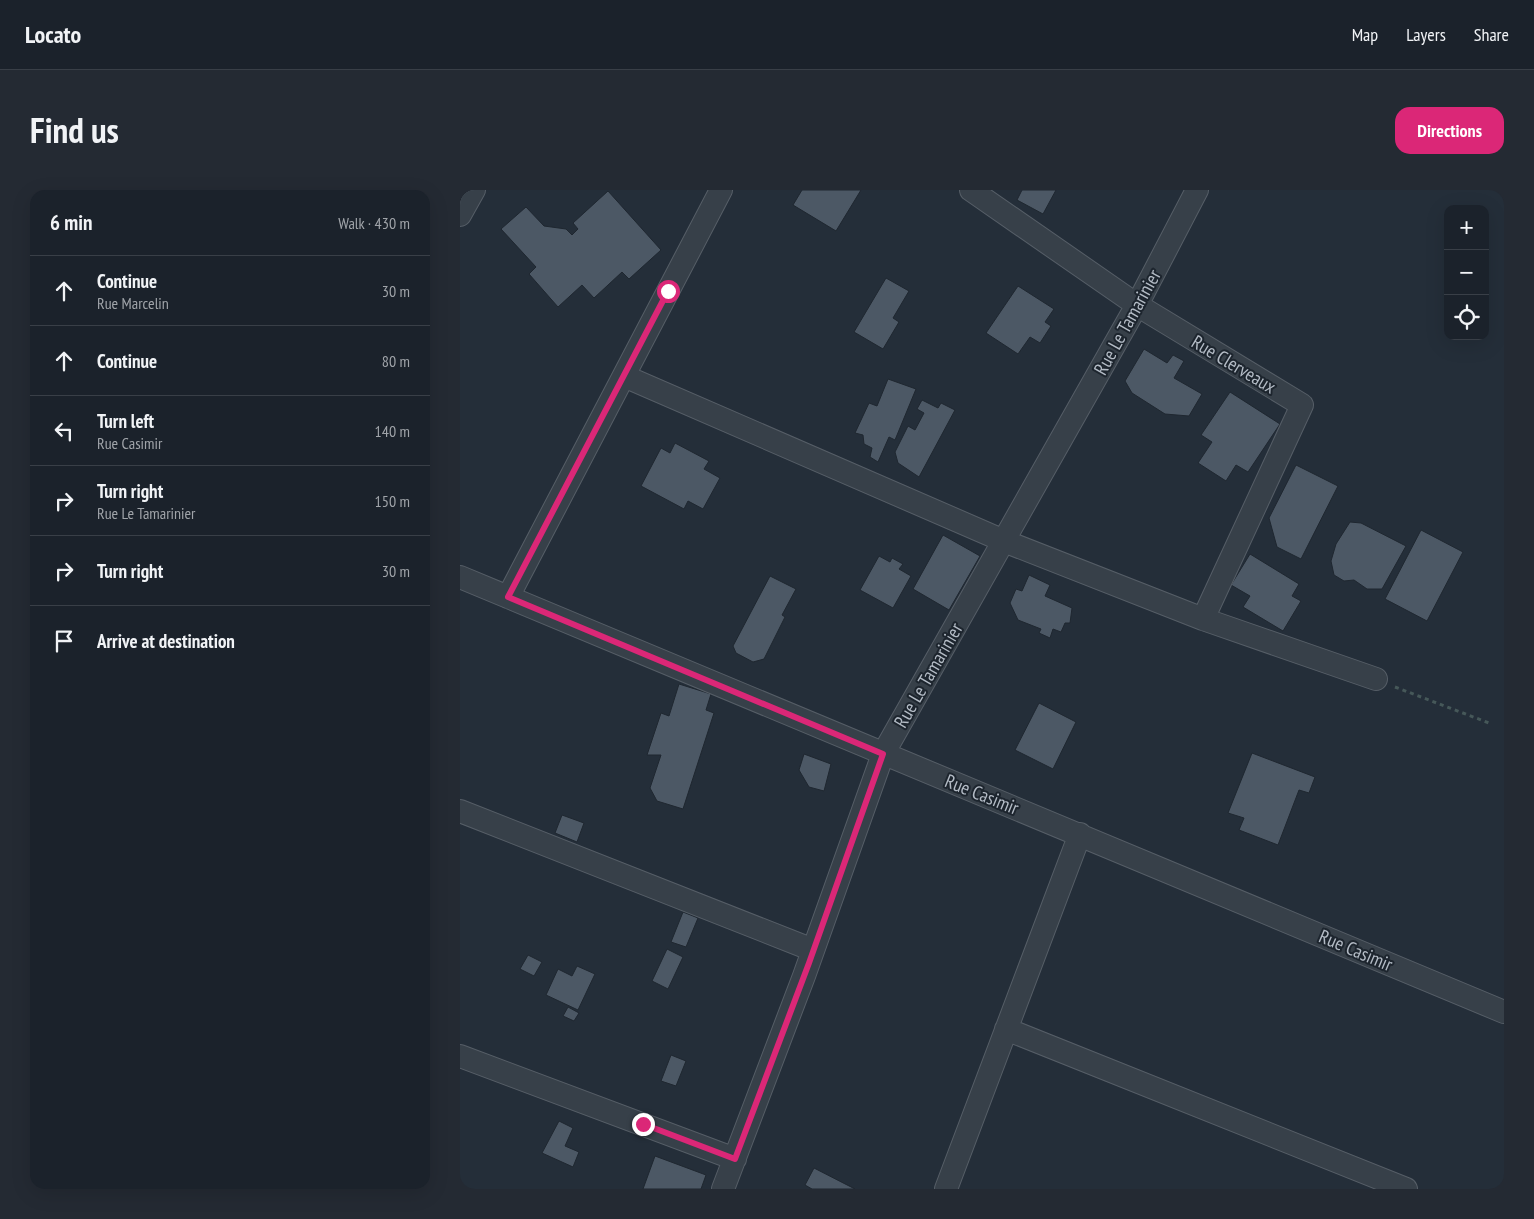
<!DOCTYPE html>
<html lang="en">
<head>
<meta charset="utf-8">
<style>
  body { margin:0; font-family:"PT Sans Narrow",sans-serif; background:#242a33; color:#f1f3f6 }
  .controls { position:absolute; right:15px; top:15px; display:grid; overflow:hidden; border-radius:10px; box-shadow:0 5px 20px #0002 }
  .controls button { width:45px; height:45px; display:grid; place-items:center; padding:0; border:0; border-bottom:1px solid #393f47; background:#1b222b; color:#f1f3f6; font:25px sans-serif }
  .stop { position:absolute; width:15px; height:15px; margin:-11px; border:4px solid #db2777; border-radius:50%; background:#fff }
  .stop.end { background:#db2777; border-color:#fff; box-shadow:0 1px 5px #0008 }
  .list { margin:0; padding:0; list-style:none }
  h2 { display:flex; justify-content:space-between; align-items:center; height:65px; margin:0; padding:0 20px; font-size:21px }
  h2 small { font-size:16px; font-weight:400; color:#a0a4a9 }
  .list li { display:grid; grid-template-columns:32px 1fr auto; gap:15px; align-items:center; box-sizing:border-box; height:70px; padding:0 20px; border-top:1px solid #393f47 }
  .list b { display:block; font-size:19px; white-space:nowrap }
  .list p { margin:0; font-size:16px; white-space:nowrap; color:#a0a4a9 }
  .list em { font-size:16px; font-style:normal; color:#a0a4a9 }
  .icon { flex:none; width:28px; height:28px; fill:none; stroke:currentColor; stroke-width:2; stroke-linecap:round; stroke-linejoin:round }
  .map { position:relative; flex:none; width:1044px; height:999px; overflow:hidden; border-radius:15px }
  header { display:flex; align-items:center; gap:30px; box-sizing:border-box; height:70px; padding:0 25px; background:#1b222b; border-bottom:1px solid #393f47 }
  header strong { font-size:24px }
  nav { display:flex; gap:28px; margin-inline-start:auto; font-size:18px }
  .intro { display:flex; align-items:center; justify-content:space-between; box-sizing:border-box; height:120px; padding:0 30px }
  h1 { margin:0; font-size:35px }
  .button { padding:12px 22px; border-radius:15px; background:#db2777; color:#fff; font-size:18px; font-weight:700 }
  main { display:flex; gap:30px; padding:0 30px }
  aside { flex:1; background:#1b222b; border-radius:15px; box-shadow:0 5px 20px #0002 }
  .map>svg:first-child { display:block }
  .building { fill:#4c5865; stroke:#1f2730 }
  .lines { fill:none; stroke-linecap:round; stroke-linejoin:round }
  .street-casing { stroke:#565e67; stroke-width:24 }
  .path { stroke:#465859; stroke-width:3; stroke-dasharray:4 4; stroke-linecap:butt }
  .street { stroke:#374049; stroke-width:22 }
  .route { stroke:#db2777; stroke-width:6 }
  .labels { text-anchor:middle; stroke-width:4; stroke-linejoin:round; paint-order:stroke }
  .street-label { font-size:19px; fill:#b3bbc5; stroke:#1d252e }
</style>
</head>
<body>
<header>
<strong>Locato</strong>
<nav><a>Map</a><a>Layers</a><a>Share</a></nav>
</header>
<div class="intro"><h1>Find us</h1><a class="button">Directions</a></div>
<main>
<aside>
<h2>6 min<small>Walk · 430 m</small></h2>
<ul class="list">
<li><svg class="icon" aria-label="ahead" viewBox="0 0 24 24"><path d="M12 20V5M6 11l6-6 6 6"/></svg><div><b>Continue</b><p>Rue Marcelin</p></div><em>30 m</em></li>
<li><svg class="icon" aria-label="ahead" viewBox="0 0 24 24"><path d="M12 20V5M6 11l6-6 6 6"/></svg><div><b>Continue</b></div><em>80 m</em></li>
<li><svg class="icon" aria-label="left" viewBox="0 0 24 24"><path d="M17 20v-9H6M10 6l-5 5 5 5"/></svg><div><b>Turn left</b><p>Rue Casimir</p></div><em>140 m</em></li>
<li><svg class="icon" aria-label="right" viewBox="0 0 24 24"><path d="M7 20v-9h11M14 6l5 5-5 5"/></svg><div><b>Turn right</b><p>Rue Le Tamarinier</p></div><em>150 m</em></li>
<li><svg class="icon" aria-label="right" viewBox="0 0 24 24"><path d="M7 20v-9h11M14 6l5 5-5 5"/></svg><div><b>Turn right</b></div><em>30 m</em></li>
<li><svg class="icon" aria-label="arrive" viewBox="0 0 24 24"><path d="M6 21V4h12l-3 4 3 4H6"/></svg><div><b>Arrive at destination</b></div></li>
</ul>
</aside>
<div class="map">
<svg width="1044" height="999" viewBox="0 0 1044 999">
  <rect width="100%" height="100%" fill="#242e39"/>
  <!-- building -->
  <path class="building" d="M342 0H401L376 41 333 15Z
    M562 0H596L583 24 557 10Z
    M148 1 201 60 169 89 162 82 134 108 122 95 98 117 69 84 76 77 41 39 66 17 84 36 106 39 112 45 118 39 113 33Z
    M426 88 449 101 433 128 439 132 423 159 394 142Z
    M558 96 594 119 585 132 591 136 580 153 570 147 558 164 526 143Z
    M684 159 707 173 713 165 724 171 714 188 742 204 729 226 705 224 672 203 665 191Z
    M428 189 456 199 435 250 429 247 418 272 410 267 412 258 404 254 403 245 395 243 409 213 417 216Z
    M770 202 820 234 788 282 776 275 766 291 738 273 752 252 741 245Z
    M462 210 478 218 481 213 495 220 459 287 438 273 435 262 448 236 455 240 464 223 457 219Z
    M215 253 249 271 244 279 260 288 243 319 228 311 224 319 181 296 201 258 210 263Z
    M836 275 878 296 841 369 817 357 809 328Z
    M890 332 901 333 946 356 922 399H907L894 390 884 391 874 385 871 371 876 354Z
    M961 340 1003 362 967 431 925 409Z
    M483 345 520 366 489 420 453 399Z
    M790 364 839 394 832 406 841 411 823 441 783 417 790 406 771 395Z
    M419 366 430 372 432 368 443 374 439 379 451 386 433 418 400 400Z
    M569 385 590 395 585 406 612 418 610 433H605L601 442 593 439 590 448 579 443 581 439 558 430 550 413 556 399 562 401Z
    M310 386 336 399 322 425 325 427 304 469 293 472 276 463 273 456Z
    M219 494 251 504 246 520 254 523 223 619 197 611 190 598 201 565H187L201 523 209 526Z
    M579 513 616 532 593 579 555 560Z
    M792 563 855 587 849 603 839 600 818 655 779 640 784 628 768 623Z
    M344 564 371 574 364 601 349 597 339 580Z
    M102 625 124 633 117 652 95 643Z
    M223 722 238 728 226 757 211 752Z
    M207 759 223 767 208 799 192 791Z
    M68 765 82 772 74 786 60 779Z
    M117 776 135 784 118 820 86 805 98 779 112 786Z
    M108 817 119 823 114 831 103 826Z
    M211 865 226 871 216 896 201 891Z
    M99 931 113 938 105 956 119 962 113 977 82 963Z
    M195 966 246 985 241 999H183Z
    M354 978 395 999H352L345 995Z"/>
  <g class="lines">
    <!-- street casing -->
    <g class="street-casing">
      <path id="street" d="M511 0 677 115 842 215 743 429
        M0 25 14 0
        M164 186 544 351 743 429 916 489
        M0 387 1044 822
        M48 407 261 0
        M0 621 353 760
        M546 839 946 999
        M0 866 275 969
        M263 999 344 786 423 564 677 115 737 0
        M486 999 620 644"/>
    </g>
    <!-- path -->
    <path class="path" d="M935 497 1029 533"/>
    <!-- street -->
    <use href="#street" class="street"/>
  </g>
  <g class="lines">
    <!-- route -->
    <path class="route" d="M183 934 275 969 349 773 423 564 48 407 208 101"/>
  </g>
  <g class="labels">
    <!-- street labels -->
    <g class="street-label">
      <text transform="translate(667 132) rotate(-61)" y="7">Rue Le Tamarinier</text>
      <text transform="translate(774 174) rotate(31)" y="7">Rue Clerveaux</text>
      <text transform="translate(468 485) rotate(-60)" y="7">Rue Le Tamarinier</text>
      <text transform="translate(522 604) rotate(22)" y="7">Rue Casimir</text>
      <text transform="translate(896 760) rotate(23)" y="7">Rue Casimir</text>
    </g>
  </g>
</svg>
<div class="controls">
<button>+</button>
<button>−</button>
<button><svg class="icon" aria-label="locate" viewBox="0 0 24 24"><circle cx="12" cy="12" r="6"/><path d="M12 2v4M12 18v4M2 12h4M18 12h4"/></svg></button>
</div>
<div class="stop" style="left:208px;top:101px"></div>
<div class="stop end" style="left:183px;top:934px"></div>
</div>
</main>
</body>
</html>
